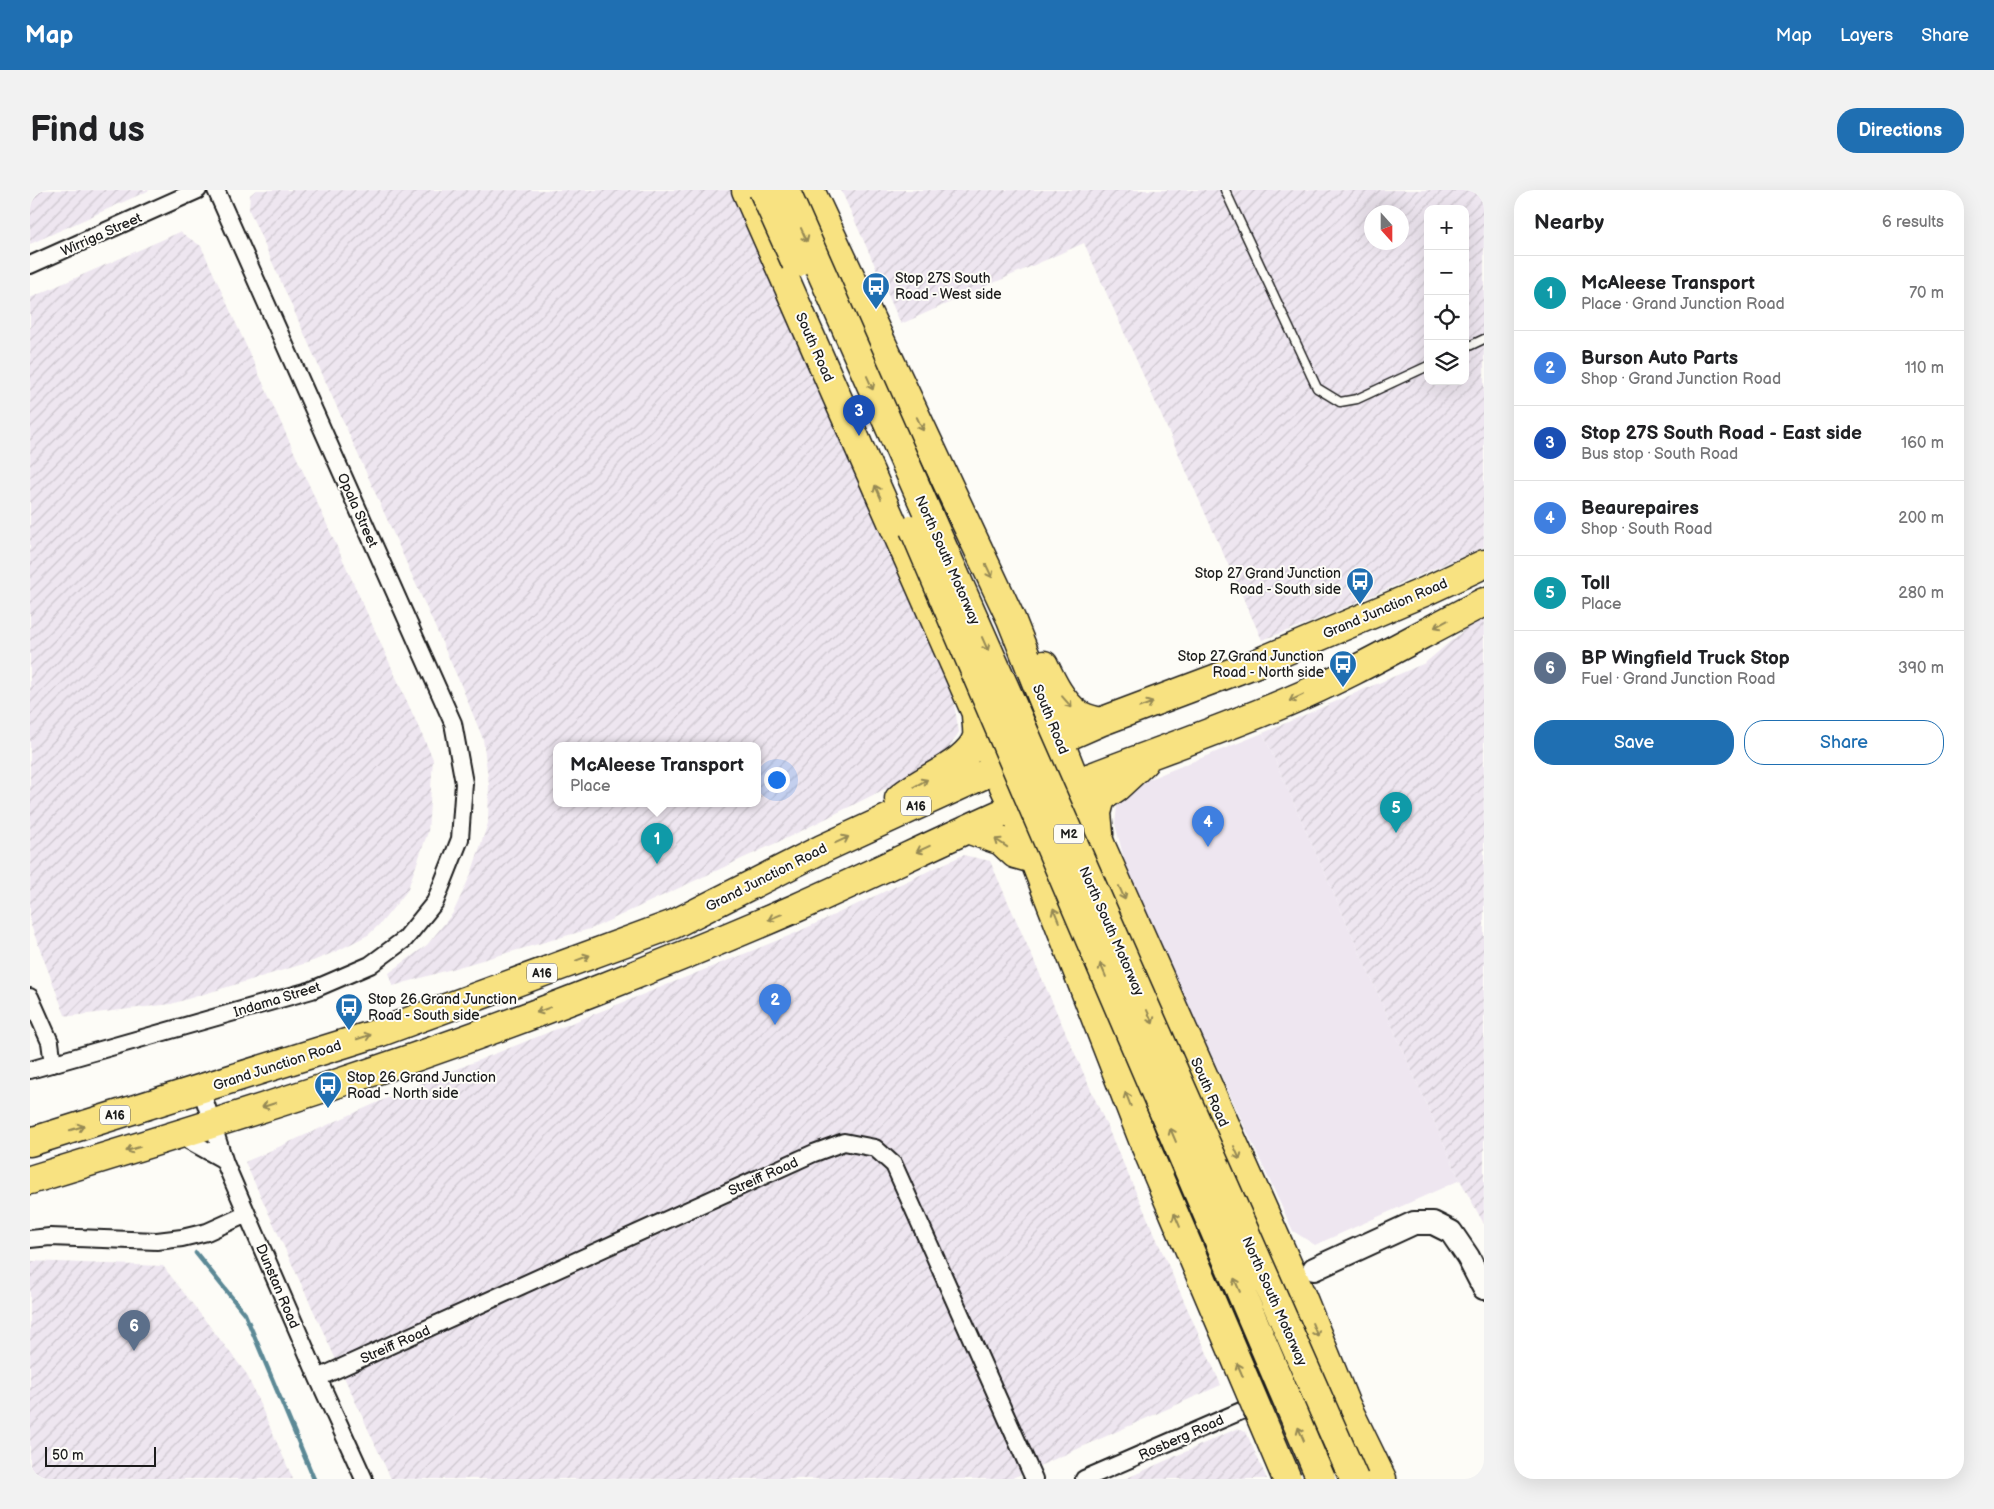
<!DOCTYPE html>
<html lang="en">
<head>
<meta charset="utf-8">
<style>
  body { margin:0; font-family:"Balsamiq Sans",sans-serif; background:#f2f2f2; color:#202124 }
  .controls { position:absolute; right:15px; top:15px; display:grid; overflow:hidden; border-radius:10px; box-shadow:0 5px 20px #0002 }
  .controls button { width:45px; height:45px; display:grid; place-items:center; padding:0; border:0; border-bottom:1px solid #e0e0e0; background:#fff; color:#202124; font:25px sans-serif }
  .compass { position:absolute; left:1334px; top:15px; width:45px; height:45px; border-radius:50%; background:#fff; box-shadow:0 5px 20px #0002; rotate:159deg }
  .scale { position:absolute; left:15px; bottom:12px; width:111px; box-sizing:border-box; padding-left:5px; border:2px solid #1c1c1c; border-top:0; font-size:14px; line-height:18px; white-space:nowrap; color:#1c1c1c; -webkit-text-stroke:4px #fdfcf7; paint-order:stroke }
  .you { position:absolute; left:746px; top:589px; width:18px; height:18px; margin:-12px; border:4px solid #fff; border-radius:50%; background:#1a73e8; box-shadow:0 0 0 8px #1a73e833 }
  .badge { display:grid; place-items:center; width:32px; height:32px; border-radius:50%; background:#1f6fb2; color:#fff; font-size:16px; font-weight:700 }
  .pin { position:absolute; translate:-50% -41px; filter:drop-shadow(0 1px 2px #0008) }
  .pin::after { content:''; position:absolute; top:26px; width:18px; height:15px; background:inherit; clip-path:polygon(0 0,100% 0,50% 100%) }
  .popup { position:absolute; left:523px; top:552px; width:208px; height:65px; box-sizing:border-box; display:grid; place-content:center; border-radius:10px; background:#fff; filter:drop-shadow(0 1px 4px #0005); font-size:16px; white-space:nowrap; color:#757577 }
  .popup b { font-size:19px; color:#202124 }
  .popup::after { content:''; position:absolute; left:50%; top:100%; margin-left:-10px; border:10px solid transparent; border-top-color:#fff }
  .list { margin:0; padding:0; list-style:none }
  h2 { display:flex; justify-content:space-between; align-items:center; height:65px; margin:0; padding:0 20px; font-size:21px }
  h2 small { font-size:16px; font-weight:400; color:#757577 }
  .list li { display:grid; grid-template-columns:32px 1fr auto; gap:15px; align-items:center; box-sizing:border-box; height:75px; padding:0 20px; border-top:1px solid #e0e0e0 }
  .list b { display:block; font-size:19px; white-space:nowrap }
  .list p { margin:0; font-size:16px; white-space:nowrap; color:#757577 }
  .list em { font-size:16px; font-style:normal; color:#757577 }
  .actions { display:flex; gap:10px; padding:15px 20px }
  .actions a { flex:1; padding:11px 0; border:1px solid #1f6fb2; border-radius:20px; text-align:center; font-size:18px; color:#1f6fb2 }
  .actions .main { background:#1f6fb2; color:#fff }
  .icon { flex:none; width:28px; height:28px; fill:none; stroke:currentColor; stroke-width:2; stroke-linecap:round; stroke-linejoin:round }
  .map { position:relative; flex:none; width:1454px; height:1289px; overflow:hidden; border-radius:20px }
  header { display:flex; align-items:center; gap:30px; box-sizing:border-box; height:70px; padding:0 25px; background:#1f6fb2; color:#fff }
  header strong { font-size:24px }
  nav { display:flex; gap:28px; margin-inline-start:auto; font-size:18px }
  .intro { display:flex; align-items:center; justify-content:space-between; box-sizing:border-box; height:120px; padding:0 30px }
  h1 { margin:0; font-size:35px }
  .button { padding:12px 22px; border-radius:20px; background:#1f6fb2; color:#fff; font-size:18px; font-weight:700 }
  main { display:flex; gap:30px; padding:0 30px }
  aside { flex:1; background:#fff; border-radius:20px; box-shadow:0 5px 20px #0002 }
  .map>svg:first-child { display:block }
  .built { fill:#eee6f0 }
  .industrial { fill:url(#industrial-furrows); fill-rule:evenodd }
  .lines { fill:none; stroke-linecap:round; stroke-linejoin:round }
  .stream { stroke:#5c8996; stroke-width:4.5 }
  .lane-casing { stroke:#1c1c1c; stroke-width:11 }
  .street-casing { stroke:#1c1c1c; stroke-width:20 }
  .secondary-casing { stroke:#1c1c1c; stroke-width:26 }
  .highway-casing { stroke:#1c1c1c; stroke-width:31 }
  .lane { stroke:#fdfcf7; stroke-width:8 }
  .street { stroke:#fdfcf7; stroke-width:16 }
  .secondary { stroke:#fdfcf7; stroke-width:22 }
  .highway { stroke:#f8e281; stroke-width:28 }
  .highway-bridge-casing { stroke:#1c1c1c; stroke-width:31; stroke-linecap:butt }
  .highway-bridge { stroke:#f8e281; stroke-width:28 }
  .oneway { stroke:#958954 }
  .labels { text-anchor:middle; stroke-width:4; stroke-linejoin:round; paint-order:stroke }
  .shield { fill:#fdfcf7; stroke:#605f5e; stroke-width:1 }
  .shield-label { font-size:12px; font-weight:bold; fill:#1c1c1c }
  .street-label { font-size:14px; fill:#1c1c1c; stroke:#fdfcf7 }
  .poi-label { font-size:14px; fill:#1c1c1c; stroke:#fdfcf7; text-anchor:start }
</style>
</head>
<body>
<header>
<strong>Map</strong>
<nav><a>Map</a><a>Layers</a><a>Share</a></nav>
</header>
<div class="intro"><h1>Find us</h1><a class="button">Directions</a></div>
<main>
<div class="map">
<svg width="1454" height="1289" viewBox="0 0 1454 1289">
  <defs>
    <pattern id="industrial-furrows" width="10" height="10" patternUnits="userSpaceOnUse" patternTransform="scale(1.25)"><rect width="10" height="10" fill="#eee6f0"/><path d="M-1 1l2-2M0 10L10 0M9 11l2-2" fill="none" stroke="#ccc5cd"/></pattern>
  </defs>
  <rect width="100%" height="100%" fill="#fdfcf7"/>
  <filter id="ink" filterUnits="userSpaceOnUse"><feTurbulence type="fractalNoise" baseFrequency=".02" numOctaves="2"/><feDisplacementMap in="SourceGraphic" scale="10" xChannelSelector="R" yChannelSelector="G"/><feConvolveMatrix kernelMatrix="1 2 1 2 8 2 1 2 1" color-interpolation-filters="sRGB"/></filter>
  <g filter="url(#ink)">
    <!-- built -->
    <path class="built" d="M1233 543 1430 990 1285 1055 1263 1041 1098 685 1085 634 1087 616 1112 592Z"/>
    <!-- industrial -->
    <path class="industrial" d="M0 0H120L0 54Z
      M226 0H700L837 308 923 509 929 542 917 561 879 587 761 646 563 738 363 796 359 783 397 755 423 723 441 684 458 633 459 595 453 549 431 495 219 20 220 5ZM527 555H727V613H527Z
      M811 0H1454V357L1281 432 1232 450 1054 53 871 134ZM1398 19H1435V191H1398ZM1342 22H1372V52H1342Z
      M150 42 171 56 403 569 398 642 377 701 351 733 338 745 307 761 283 771 141 814 41 826 35 825 0 733V108Z
      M1454 427V1034L1430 990 1233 543 1395 473 1440 435Z
      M933 665 960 671 1191 1195 980 1289H361L215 972 382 897 761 745Z
      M0 1071 133 1076 216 1183 263 1289H0Z
      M1206 1239 1216 1242 1237 1289H1095Z"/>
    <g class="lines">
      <!-- stream -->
      <path class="stream" d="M166 1063 215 1124 284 1289"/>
      <!-- lane casing -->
      <g class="lane-casing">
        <path id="lane" d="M1195 0 1287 198 1310 212 1327 209 1398 176
          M1435 158 1454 149"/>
      </g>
      <!-- street casing -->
      <g class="street-casing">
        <path id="street" d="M0 75 168 0
          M0 807 20 852 23 874
          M0 880 282 800 340 775 375 749 405 712 430 649 434 593 423 533 186 0
          M171 899 195 973 288 1188 334 1289
          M149 945 194 970
          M0 1049 20 1047 127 1051 152 1048 177 1042 217 1024
          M288 1188 784 963 814 952 845 958 864 975 1004 1289
          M1054 1289 1248 1205"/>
      </g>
      <!-- secondary casing -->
      <g class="secondary-casing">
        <path id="secondary" d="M1284 1079 1384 1033H1403L1421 1042 1438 1067 1454 1098
          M1249 1205 1271 1212 1283 1227 1293 1250"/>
      </g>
      <!-- highway casing -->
      <g class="highway-casing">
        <path id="highway" d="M716 0 946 523 966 579 984 618 1115 955
          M780 0 981 429 1072 658 1272 1107 1315 1213 1352 1289
          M1014 475C1022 492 1032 513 1048 524 1054 528 1063 530 1070 532
          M869 609C888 590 939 574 947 547 948 540 946 530 946 524
          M937 639 971 651 985 664 1003 669
          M1069 644 1067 623 1071 608 1087 597 1114 572
          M0 952 348 843 644 734 792 659 1029 550 1070 532 1227 473 1394 402 1454 374
          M0 990C191 932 382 873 567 800 633 774 699 747 764 719 839 686 911 650 986 617 1075 579 1168 550 1257 512 1325 483 1389 445 1454 412"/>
      </g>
      <!-- lane -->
      <use href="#lane" class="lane"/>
      <!-- street -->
      <use href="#street" class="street"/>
      <!-- secondary -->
      <use href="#secondary" class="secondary"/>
      <!-- highway -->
      <use href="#highway" class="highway"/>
      <!-- highway-bridge casing -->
      <g class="highway-bridge-casing">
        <path id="highway-bridge" d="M733 0 766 73
          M755 0 1324 1289
          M884 339 1291 1289
          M1115 955 1257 1289"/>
      </g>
      <!-- highway-bridge -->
      <use href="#highway-bridge" class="highway-bridge"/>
    </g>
    <!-- one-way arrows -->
    <defs><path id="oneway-shaft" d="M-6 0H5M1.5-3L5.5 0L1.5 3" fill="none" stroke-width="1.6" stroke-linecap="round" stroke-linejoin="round" transform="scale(1.25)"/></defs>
    <g class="oneway">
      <use href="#oneway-shaft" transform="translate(774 45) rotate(66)"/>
      <use href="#oneway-shaft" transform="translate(840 193) rotate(66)"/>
      <use href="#oneway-shaft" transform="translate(890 234) rotate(65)"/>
      <use href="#oneway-shaft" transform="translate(848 302) rotate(-114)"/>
      <use href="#oneway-shaft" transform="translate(959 381) rotate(65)"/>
      <use href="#oneway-shaft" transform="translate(1411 434) rotate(152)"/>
      <use href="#oneway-shaft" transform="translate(955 454) rotate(66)"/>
      <use href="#oneway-shaft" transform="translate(1266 508) rotate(155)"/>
      <use href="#oneway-shaft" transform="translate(1037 512) rotate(49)"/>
      <use href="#oneway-shaft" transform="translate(1116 515) rotate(-21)"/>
      <use href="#oneway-shaft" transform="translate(891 593) rotate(-29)"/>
      <use href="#oneway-shaft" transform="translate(812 650) rotate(-25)"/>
      <use href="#oneway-shaft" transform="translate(971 653) rotate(-146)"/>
      <use href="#oneway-shaft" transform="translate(893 659) rotate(155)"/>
      <use href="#oneway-shaft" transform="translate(1092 703) rotate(66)"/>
      <use href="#oneway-shaft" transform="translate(1026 725) rotate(-112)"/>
      <use href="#oneway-shaft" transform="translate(745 727) rotate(158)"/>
      <use href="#oneway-shaft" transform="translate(553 768) rotate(-21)"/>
      <use href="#oneway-shaft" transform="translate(1073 780) rotate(-113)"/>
      <use href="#oneway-shaft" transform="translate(513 820) rotate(159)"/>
      <use href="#oneway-shaft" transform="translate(1120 827) rotate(66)"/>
      <use href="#oneway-shaft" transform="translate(334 847) rotate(-18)"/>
      <use href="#oneway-shaft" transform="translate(1098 909) rotate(-111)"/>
      <use href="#oneway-shaft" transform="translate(239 915) rotate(162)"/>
      <use href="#oneway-shaft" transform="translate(47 938) rotate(-17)"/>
      <use href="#oneway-shaft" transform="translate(1143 945) rotate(-113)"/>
      <use href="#oneway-shaft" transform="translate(103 959) rotate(163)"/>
      <use href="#oneway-shaft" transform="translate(1207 963) rotate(66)"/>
      <use href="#oneway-shaft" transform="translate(1147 1030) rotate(-113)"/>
      <use href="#oneway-shaft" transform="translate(1207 1095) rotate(-113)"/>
      <use href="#oneway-shaft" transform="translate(1285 1140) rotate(68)"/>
      <use href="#oneway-shaft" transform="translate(1210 1180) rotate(-113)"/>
      <use href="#oneway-shaft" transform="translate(1271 1244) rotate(-113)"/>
    </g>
  </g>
  <!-- icons -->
  <defs>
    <g id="bus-pin" transform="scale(1.4375)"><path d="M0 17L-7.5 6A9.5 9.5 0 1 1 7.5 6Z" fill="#1f6fb2" stroke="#fdfcf7"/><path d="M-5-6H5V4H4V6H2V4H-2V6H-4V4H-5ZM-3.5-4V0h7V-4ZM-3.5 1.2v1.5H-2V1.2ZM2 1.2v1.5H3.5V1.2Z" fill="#fff"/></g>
  </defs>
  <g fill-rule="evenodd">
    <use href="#bus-pin" x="846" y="96"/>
    <use href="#bus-pin" x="1330" y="391"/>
    <use href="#bus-pin" x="1313" y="474"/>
    <use href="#bus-pin" x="319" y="817"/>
    <use href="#bus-pin" x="298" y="895"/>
  </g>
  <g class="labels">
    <!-- shield labels -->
    <g class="shield">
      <rect x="871" y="606.5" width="30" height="19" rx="4"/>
      <rect x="1024" y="634.5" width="30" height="19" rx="4"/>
      <rect x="497" y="773.5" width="30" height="19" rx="4"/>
      <rect x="70" y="915.5" width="30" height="19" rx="4"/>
    </g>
    <g class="shield-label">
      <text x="886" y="620">A16</text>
      <text x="1039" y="648">M2</text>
      <text x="512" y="787">A16</text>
      <text x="85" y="929">A16</text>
    </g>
    <!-- street labels -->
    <g class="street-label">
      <text transform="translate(71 44) rotate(-24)" y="5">Wirriga Street</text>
      <text transform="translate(785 157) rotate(66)" y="5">South Road</text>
      <text transform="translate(328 320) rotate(66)" y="5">Opala Street</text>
      <text transform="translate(918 370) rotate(66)" y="5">North South Motorway</text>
      <text transform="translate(1355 418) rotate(-23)" y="5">Grand Junction Road</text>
      <text transform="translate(1021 529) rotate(68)" y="5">South Road</text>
      <text transform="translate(736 687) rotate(-27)" y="5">Grand Junction Road</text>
      <text transform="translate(1082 741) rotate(66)" y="5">North South Motorway</text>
      <text transform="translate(247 809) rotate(-17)" y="5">Indama Street</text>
      <text transform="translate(247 875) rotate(-18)" y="5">Grand Junction Road</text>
      <text transform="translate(1180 902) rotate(66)" y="5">South Road</text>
      <text transform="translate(733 986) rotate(-24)" y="5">Streiff Road</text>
      <text transform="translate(248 1096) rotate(67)" y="5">Dunstan Road</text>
      <text transform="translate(1245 1111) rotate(66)" y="5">North South Motorway</text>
      <text transform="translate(365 1154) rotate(-24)" y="5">Streiff Road</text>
      <text transform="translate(1151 1247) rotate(-24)" y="5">Rosberg Road</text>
    </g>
    <!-- poi labels -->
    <g class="poi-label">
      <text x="865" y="93">Stop 27S South<tspan x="865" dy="16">Road - West side</tspan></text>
      <text x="1311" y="388" text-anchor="end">Stop 27 Grand Junction<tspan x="1311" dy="16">Road - South side</tspan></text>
      <text x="1294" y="471" text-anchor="end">Stop 27 Grand Junction<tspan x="1294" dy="16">Road - North side</tspan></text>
      <text x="338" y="814">Stop 26 Grand Junction<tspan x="338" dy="16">Road - South side</tspan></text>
      <text x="317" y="892">Stop 26 Grand Junction<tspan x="317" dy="16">Road - North side</tspan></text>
    </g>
  </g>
</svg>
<div class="controls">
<button>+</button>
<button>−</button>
<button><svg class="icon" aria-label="locate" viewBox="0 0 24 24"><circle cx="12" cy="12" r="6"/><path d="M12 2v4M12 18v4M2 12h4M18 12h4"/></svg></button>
<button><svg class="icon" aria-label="layers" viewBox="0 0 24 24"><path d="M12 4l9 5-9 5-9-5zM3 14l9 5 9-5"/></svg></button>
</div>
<svg class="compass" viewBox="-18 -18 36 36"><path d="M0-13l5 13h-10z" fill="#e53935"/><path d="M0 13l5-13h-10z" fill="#757577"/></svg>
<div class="scale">50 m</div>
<div class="you"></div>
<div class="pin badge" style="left:627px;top:674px;background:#0f9aa8">1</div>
<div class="popup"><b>McAleese Transport</b>Place</div>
<div class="pin badge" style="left:745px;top:835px;background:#3f7fe0">2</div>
<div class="pin badge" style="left:829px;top:246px;background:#1a4fb4">3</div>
<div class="pin badge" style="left:1178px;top:657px;background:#3f7fe0">4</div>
<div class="pin badge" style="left:1366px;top:643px;background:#0f9aa8">5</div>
<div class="pin badge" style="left:104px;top:1161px;background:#5c6f8a">6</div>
</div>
<aside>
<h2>Nearby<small>6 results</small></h2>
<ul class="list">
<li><span class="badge" style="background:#0f9aa8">1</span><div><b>McAleese Transport</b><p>Place · Grand Junction Road</p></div><em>70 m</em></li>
<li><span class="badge" style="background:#3f7fe0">2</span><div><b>Burson Auto Parts</b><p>Shop · Grand Junction Road</p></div><em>110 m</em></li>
<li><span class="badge" style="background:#1a4fb4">3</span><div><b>Stop 27S South Road - East side</b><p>Bus stop · South Road</p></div><em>160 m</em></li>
<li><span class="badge" style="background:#3f7fe0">4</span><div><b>Beaurepaires</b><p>Shop · South Road</p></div><em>200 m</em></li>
<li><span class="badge" style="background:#0f9aa8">5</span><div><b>Toll</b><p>Place</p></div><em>280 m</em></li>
<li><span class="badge" style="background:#5c6f8a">6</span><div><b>BP Wingfield Truck Stop</b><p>Fuel · Grand Junction Road</p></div><em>390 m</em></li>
</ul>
<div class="actions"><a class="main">Save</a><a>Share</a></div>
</aside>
</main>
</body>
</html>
